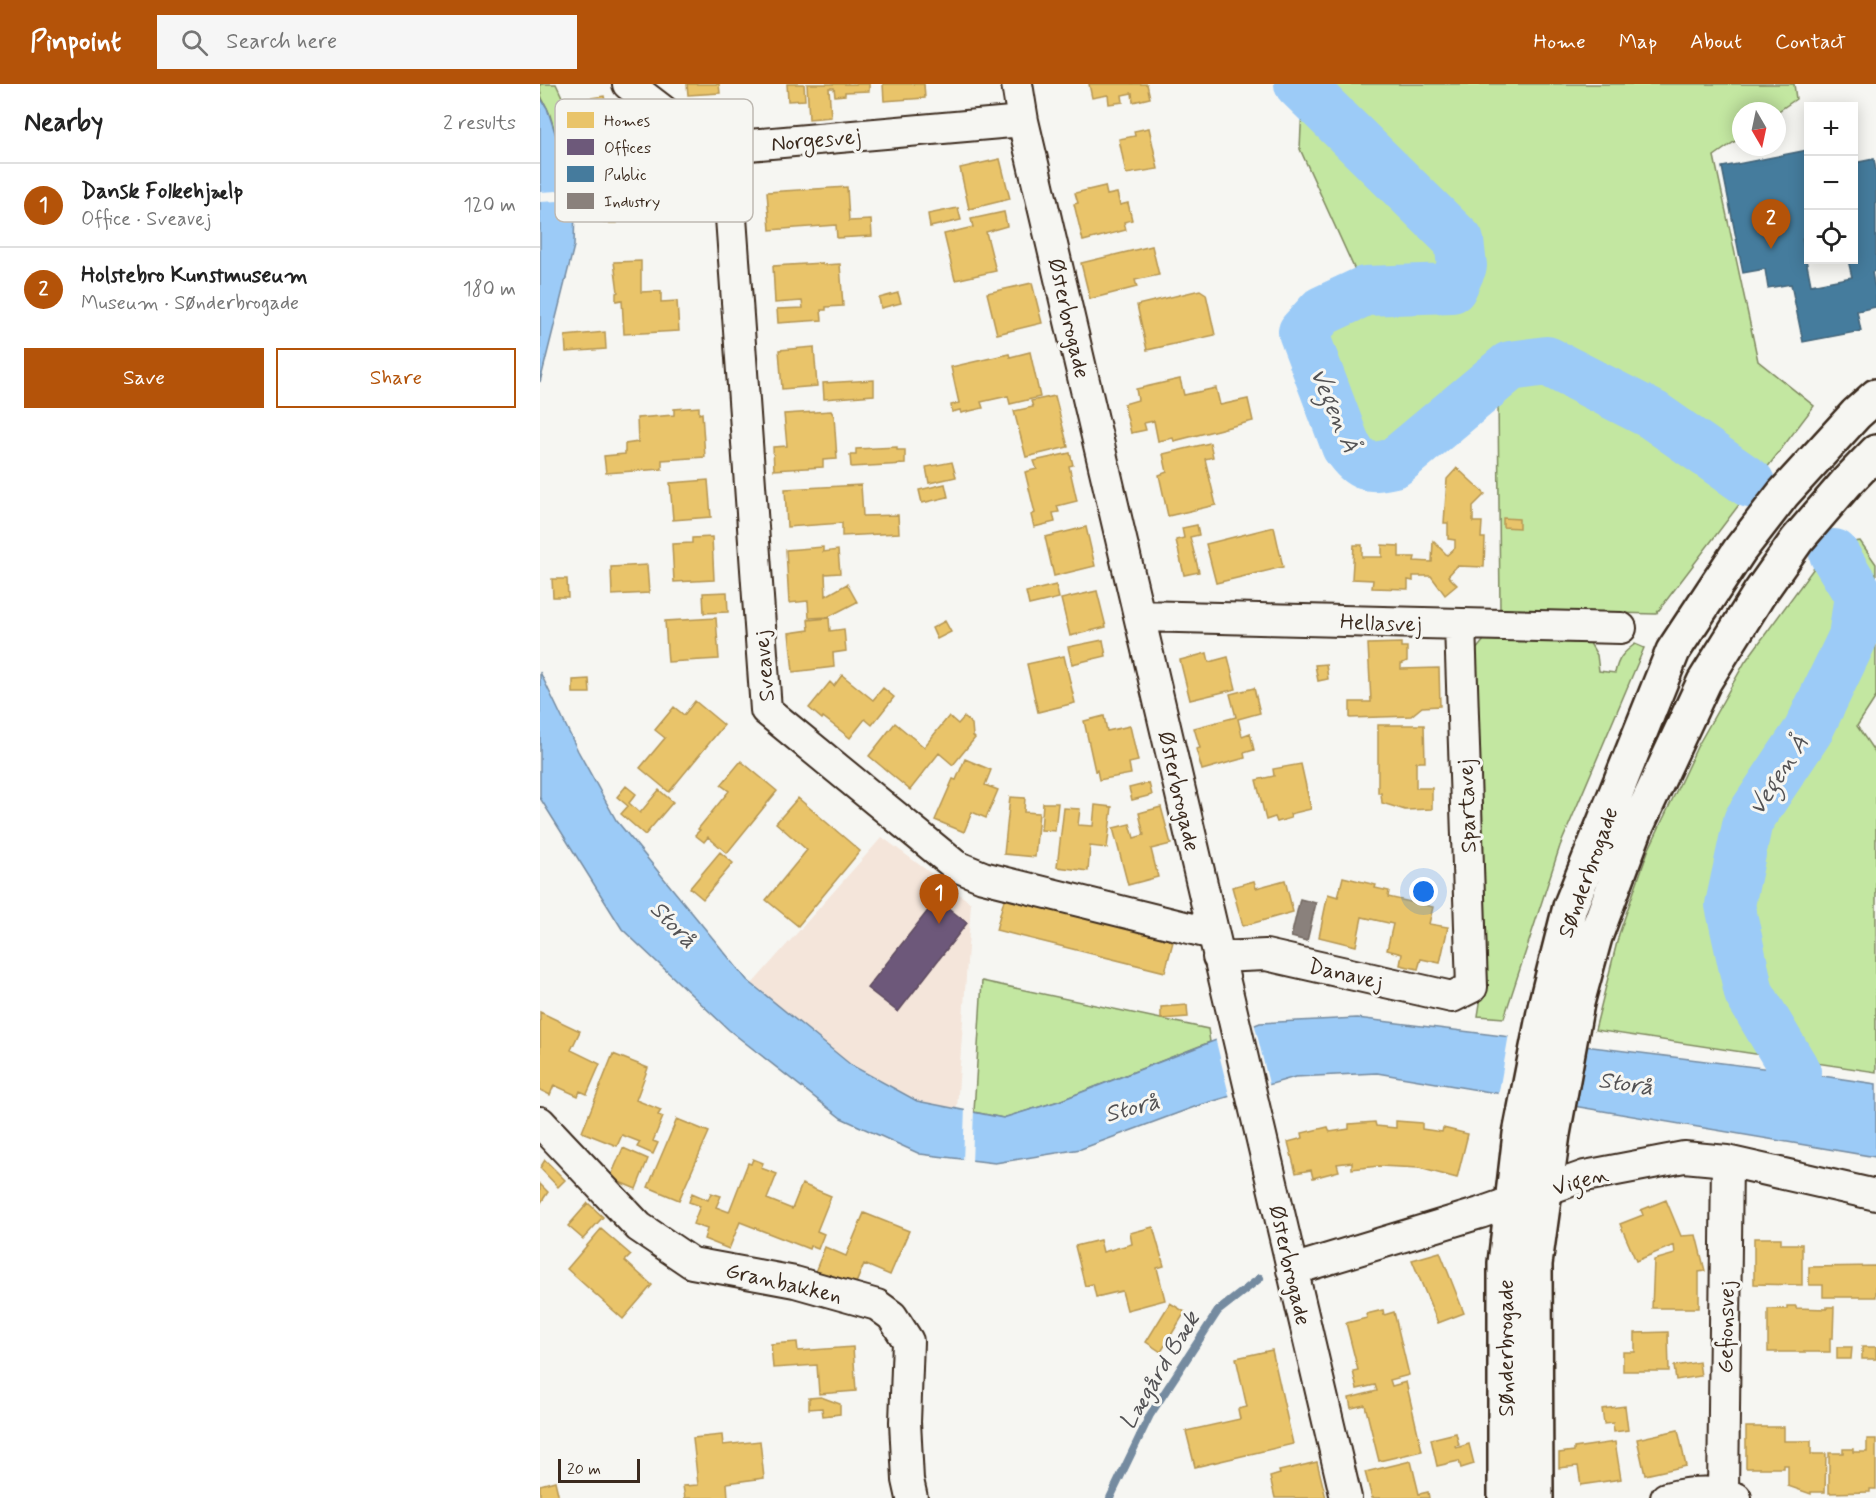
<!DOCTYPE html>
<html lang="en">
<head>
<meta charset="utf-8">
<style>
  body { margin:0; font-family:Mynerve,sans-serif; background:#f6f6f6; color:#222 }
  .controls { position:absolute; right:18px; top:18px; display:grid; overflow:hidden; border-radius:0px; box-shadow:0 3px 15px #0003 }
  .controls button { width:54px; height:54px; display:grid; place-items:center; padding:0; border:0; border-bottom:2px solid #e0e0e0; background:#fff; color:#222; font:30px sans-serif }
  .compass { position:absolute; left:1192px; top:18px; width:54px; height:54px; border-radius:50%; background:#fff; box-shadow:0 3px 15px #0003; rotate:171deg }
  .scale { position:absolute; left:18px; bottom:15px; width:82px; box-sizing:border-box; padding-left:6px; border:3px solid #3b2a1e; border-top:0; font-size:16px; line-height:21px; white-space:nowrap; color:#3b2a1e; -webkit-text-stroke:4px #f6f6f2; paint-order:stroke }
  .you { position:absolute; left:884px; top:808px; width:21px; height:21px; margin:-15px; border:4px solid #fff; border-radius:50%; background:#1a73e8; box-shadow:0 0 0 9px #1a73e833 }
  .badge { display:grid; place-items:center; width:39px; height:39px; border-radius:50%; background:#b45309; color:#fff; font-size:20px; font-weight:700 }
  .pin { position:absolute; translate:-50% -50px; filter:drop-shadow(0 2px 3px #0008) }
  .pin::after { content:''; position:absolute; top:32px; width:21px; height:18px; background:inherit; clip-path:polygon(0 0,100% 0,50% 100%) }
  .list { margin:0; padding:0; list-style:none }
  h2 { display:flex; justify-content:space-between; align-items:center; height:78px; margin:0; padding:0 24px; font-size:26px }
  h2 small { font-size:20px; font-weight:400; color:#767676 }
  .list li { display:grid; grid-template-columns:39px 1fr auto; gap:18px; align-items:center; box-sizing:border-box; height:84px; padding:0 24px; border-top:2px solid #e0e0e0 }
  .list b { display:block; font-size:22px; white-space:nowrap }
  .list p { margin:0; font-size:20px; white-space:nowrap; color:#767676 }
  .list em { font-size:20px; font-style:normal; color:#767676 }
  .actions { display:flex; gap:12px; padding:18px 24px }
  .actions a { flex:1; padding:14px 0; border:2px solid #b45309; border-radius:0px; text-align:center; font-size:21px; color:#b45309 }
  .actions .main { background:#b45309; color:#fff }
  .icon { flex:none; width:33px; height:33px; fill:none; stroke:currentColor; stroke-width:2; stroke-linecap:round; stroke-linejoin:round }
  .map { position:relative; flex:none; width:1336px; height:1414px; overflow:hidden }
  header { display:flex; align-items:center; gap:36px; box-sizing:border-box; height:84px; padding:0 30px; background:#b45309; color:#fff }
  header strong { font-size:28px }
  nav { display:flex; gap:33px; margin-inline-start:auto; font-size:21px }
  .search { width:420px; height:54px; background:#f6f6f6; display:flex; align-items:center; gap:15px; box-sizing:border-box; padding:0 21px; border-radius:0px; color:#767676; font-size:22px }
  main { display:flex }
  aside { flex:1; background:#fff }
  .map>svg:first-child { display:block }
  .built { fill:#f4e5da }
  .green { fill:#c3e7a1; stroke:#7f8860; stroke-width:1.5 }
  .water { fill:#9ccbf7; stroke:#758ba0; stroke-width:1.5 }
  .pier { fill:#f6f6f2 }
  .homes { fill:#e9c46a; stroke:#b59653; stroke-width:1.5 }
  .offices { fill:#6d597a; stroke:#5e4b5e; stroke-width:1.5 }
  .public { fill:#457b9d; stroke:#426377; stroke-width:1.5 }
  .industry { fill:#8a817c; stroke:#726760; stroke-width:1.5 }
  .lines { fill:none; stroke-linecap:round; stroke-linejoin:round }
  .stream { stroke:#758ba0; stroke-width:8 }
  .river { stroke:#9ccbf7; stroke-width:50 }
  .minor-casing { stroke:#3b2a1e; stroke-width:34 }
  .tertiary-casing { stroke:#3b2a1e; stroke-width:38 }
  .minor { stroke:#f6f6f2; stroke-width:30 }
  .tertiary { stroke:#f6f6f2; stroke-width:33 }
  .labels { text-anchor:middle; stroke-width:6; stroke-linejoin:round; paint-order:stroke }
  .street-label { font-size:22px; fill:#3b2a1e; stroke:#f6f6f2 }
  .water-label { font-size:24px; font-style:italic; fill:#535254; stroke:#f6f6f2 }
  .key { fill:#f6f6f2; stroke:#beb9b2; stroke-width:1.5 }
  .key-label { font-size:16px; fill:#3b2a1e }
</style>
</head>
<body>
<header>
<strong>Pinpoint</strong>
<div class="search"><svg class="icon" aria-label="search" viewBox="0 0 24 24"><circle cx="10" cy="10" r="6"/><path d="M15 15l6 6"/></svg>Search here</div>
<nav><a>Home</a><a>Map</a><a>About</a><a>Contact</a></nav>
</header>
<main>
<aside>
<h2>Nearby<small>2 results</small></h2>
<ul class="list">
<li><span class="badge">1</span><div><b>Dansk Folkehjælp</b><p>Office · Sveavej</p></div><em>120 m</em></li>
<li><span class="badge">2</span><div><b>Holstebro Kunstmuseum</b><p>Museum · Sønderbrogade</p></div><em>180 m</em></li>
</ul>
<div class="actions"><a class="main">Save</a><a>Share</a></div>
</aside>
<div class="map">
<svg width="1336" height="1414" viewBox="0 0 1336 1414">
  <rect width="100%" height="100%" fill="#f6f6f2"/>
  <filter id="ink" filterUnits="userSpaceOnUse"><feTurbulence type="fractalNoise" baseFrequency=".0167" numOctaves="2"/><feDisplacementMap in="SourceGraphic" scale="12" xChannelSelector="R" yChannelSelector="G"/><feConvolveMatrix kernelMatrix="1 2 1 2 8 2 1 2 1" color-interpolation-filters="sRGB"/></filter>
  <g filter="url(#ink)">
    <!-- built -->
    <path class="built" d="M342 753 431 819 417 1025 377 1017 311 981 212 900Z"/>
    <!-- green -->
    <path class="green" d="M0 0H16L30 30 44 103 31 105C25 80 17 55 10 31 5 16 0 18 0 0Z
      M763 0H1254L1256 15 1237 28 1201 27V53L1174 72 1218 277 1274 322 1116 530 960 526 958 314 853 362 824 360 784 261 819 195 760 65Z
      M1320 457 1336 480V613L1317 642 1336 670V988L1055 946 1079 850 1108 767 1157 663 1205 578 1279 477 1298 460Z
      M944 556 1050 559 1057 571 1059 587 1075 589C1078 574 1083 569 1095 560L1104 564 1020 762 964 934 938 932 947 876 935 567Z
      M442 897 668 945 670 958 519 1017 463 1034 434 1028Z"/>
    <!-- water -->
    <path class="water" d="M0 13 7 24 25 79 35 122 34 162 0 298Z
      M0 588 38 667 76 736 207 896 311 981 377 1017 463 1034 519 1017 720 939 817 934 1256 988 1336 1000V1073L837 989 755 993 657 1022 541 1065 455 1079 380 1070 301 1034 189 946 82 845 0 714Z"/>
    <!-- pier -->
    <path class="pier" d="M34 106 36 116 0 118V108Z
      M714 938 730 1004 690 1015 675 953Z
      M969 950 1047 959 1034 1025 958 1013Z
      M425 1023 434 1025 432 1079 423 1078Z"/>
    <!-- homes -->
    <path class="homes" d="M147 0H179L180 9 148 11Z
      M247 0H264L265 16 248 17Z
      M267 0H329V7L305 8V11L295 12 294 4H289L291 33 269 35Z
      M343 0H384L385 14 344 17Z
      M549 0H607L610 14 593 18 592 9 582 11 583 18 569 20 568 11 552 14Z
      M64 12 66 21 80 19 83 37 87 36 92 61 47 69 38 16Z
      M609 44 618 85 586 90 579 55 595 52 594 47Z
      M460 75 470 115 429 125 420 84Z
      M565 102 567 111 577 109 580 121 588 119 592 136 584 138 586 146 543 157 534 120 538 119 535 109Z
      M307 103 309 137 331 136 332 152 297 154 296 141 230 146 227 108Z
      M76 123 77 139H64V124Z
      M418 124 421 136 390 143 388 130Z
      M464 128 467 142 446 148 456 187 415 196 404 150 433 143 431 135Z
      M612 162 619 191 595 196 597 203 550 215 541 179Z
      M101 177V208L121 207V218L137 217 139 247 84 250 82 216 76 217V209L78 208 74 178Z
      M282 179 283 181 300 180 303 222 286 223V226H281L282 236 238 239 237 225 263 224 262 217 235 219 233 182Z
      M492 199 502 239 457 250 447 209Z
      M660 206 666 210 675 251 607 266 597 221Z
      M358 209 361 219 341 224 339 214Z
      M65 248 66 265 26 268 25 252Z
      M274 263 277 302 242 305 239 266Z
      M490 268 500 313 470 320 468 312 441 318 443 324 421 329 420 326 412 328 411 321 419 319 411 283 469 270 470 273Z
      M640 295 644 311 676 304 680 321 708 315 713 337 634 357 633 354 618 357 614 337 604 339 606 346 591 349 584 320 598 316 596 305Z
      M334 296V311L284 315 283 299Z
      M515 312 528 363 486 373 474 327 493 323 491 317Z
      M159 323V330L162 329 165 373 122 376V385L66 389 64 372 85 370V360L98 358 97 334 134 331V325Z
      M291 327 294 332 297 375 283 376V383L234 386 233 363 247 362 244 330Z
      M670 359 673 373 665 375 676 421 628 432 619 391 627 388 623 370Z
      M357 363V366H365V380L311 383 310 371H316V365Z
      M530 369 533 381 529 382 537 417 517 422 519 428 513 429 515 438 494 443 491 431 495 429 485 388 497 385 494 377Z
      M412 378 416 393 389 399 386 383Z
      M917 384 945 410 933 422V438H942L941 454H945L944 483 917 482 908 492 917 501 905 511 891 492H873V497L868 496V505L832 504 833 496 812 495 814 461H822V473H842V461L859 462V473H875L874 477 892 478 893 457 907 471 915 464V456L908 455V439H904L907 395Z
      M168 396 171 433 133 436 130 399Z
      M405 400 408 413 382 419 379 406Z
      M321 401 323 432 358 431 359 449 302 452V439L247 443 245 405Z
      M963 434 979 435V444L963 443Z
      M657 441 659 451 650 453 659 488 644 491 636 456 644 454 642 444Z
      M546 443 555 482 514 492 505 453Z
      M734 443 743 483 676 499 666 460Z
      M172 453 174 496 134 498 132 460 152 459V454Z
      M283 463V468L298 466 300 489 285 490 286 512 307 500 317 518 288 533 269 534 268 517 249 519 246 466Z
      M107 481 109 509 72 511 71 483Z
      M12 495H27L28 513H13Z
      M516 501 519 514 489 521 486 508Z
      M557 507 566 543 530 552 521 515Z
      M187 508 188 528 164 529 163 509Z
      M176 534 179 575 128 578 125 537Z
      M289 534 290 547 304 545 306 567 293 569 294 583 253 588 249 549 269 546 268 536Z
      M405 537 411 548 397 555 392 544Z
      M563 556 566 572 532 580 528 563Z
      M861 559V563H867V577L861 580V585L899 584 900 622 882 623 871 632 810 634V618H831L828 560Z
      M667 569 669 578 688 573 696 605 650 616 640 576Z
      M524 572 535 619 498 628 487 580Z
      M786 580 788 595 778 597 775 581Z
      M302 591 333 616 343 604 354 613 332 641 325 635 310 654 283 633 282 635 269 624 290 598 294 602Z
      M49 595 50 609H33V596Z
      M714 604 720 629 698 635 702 652 710 649 714 666 704 669 705 674 662 686 656 665 660 664 654 644 696 633 690 610Z
      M155 617 184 641 129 708 100 684 125 654 115 646 134 623 144 631Z
      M409 632 418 640 424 633 432 640 433 652 435 654 413 681 399 669 370 706 329 672 355 639 384 663Z
      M564 632 567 647 590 642 598 677 589 679 591 690 559 696 557 686 555 687 544 637Z
      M838 641H884L885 678H876V704H892V725L865 726 842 719 841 709H838Z
      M425 675 451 686 445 701 458 706 446 734 432 728 424 748 395 736 413 695 416 696Z
      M201 677 237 707 187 769 168 753 164 758 155 751 160 746 158 745 189 707 181 701Z
      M761 680 771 725 750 730 751 734 737 738 735 733 726 736 716 696 734 692 733 685Z
      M609 699 612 711 592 716 589 704Z
      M86 702 96 710 89 719 100 729 119 706 133 718 105 751 81 730 88 722 77 713Z
      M470 713 485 714 484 728 499 729 495 773 464 770Z
      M258 714 320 767 258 842 226 816 267 766 236 739Z
      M503 719H518L515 747 501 746Z
      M555 721 572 723 567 764 550 762 548 787 517 783 524 724 540 725 538 741 553 742Z
      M621 723 631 760 611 765 618 793 588 801 573 744 590 740 594 754 604 751 599 729Z
      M180 768 193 779 163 815 150 804Z
      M803 793 836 801 835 804 849 807 848 813 893 823 889 840 908 843 900 879 881 875 878 885 860 881 862 870 847 866 853 840 822 833 816 862 779 853 788 810 798 813Z
      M745 796 753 828 703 842 692 803 714 797 716 804Z
      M465 812 634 854 625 888 456 846Z
      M647 921 648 933 621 935V923Z
      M0 928 40 947 31 966 60 980 47 1010 40 1007 38 1012 14 1001 10 1011 0 1006Z
      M73 970 108 984 96 1016 121 1026 118 1031 123 1033 113 1057 118 1059 113 1070 97 1063 100 1058 82 1051 77 1062 42 1048Z
      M137 1035 169 1048 139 1116 108 1103Z
      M856 1037 882 1039V1045L902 1048 903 1044 928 1050 917 1094 879 1084 839 1082 812 1085V1078L797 1080 799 1087 773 1094 771 1086 756 1089 748 1058 763 1054 762 1049 788 1043 790 1048 809 1045V1040L835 1038 836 1042 856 1044Z
      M83 1064 108 1075 96 1105 70 1094Z
      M213 1075 223 1079 221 1084 237 1090 227 1115 252 1125 262 1100 291 1112 277 1147 284 1150 278 1165 270 1162 269 1165 200 1138 189 1165 164 1155 167 1145 153 1140 160 1122 149 1118 152 1109 168 1116 171 1109 181 1112 176 1123 189 1128 208 1079 211 1080Z
      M5 1076 25 1096 18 1103 0 1084Z
      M0 1100 8 1108 0 1120Z
      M1126 1116 1141 1152 1156 1151 1165 1187 1159 1188V1224H1112L1114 1176 1135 1170 1134 1161 1096 1177 1080 1140 1103 1131 1101 1126Z
      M48 1119 63 1133 43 1155 28 1142Z
      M324 1129 369 1147 350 1191 324 1180 314 1204 275 1188 285 1163 306 1172Z
      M613 1143 624 1182 617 1184 625 1216 587 1226 582 1207 556 1213 553 1200 545 1202 535 1162 560 1156 563 1168 592 1160 590 1149Z
      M61 1145 91 1171 85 1177 112 1201 83 1235 27 1185Z
      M1214 1154H1241V1160H1262V1201L1214 1200Z
      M900 1168 924 1229 898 1239 872 1176Z
      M1336 1182V1213H1283V1201H1269V1183Z
      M630 1219 645 1228 621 1268 606 1258Z
      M1247 1222H1256V1224L1287 1225V1223H1294L1293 1254H1290V1268H1228V1225H1247Z
      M843 1226 844 1231 854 1228 869 1291 850 1296 852 1302 866 1298 882 1367 839 1377 825 1321 811 1324 809 1314 837 1307 835 1301 817 1305 813 1287 818 1286 806 1239 827 1234 826 1230Z
      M1128 1248 1129 1287H1083V1268H1095V1249Z
      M257 1258 258 1267 313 1263 316 1307 279 1310 277 1281 233 1284 231 1260Z
      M1297 1263H1312L1311 1275H1297Z
      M1322 1263H1336V1275H1322Z
      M732 1266 753 1360 655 1383 646 1347 700 1335 698 1325 707 1323 696 1274Z
      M1159 1278 1161 1292 1136 1296 1134 1282Z
      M281 1313 300 1320V1330L283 1332 282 1324 269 1325V1314Z
      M1085 1322 1088 1346 1074 1348 1073 1339 1064 1340 1062 1325Z
      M1206 1343H1244V1357H1271V1370H1286L1285 1408H1271V1410L1248 1402V1381H1244V1384H1206Z
      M1138 1346 1146 1382 1105 1391 1097 1355Z
      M916 1349 919 1361 915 1362 916 1364 929 1360 934 1380 921 1384 919 1377 897 1382 891 1355Z
      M182 1351 183 1361 220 1357 224 1394 187 1399 188 1414H145L143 1402 158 1401 153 1354Z
      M1327 1355H1336V1405H1330V1408L1289 1409V1369H1303V1365H1313V1368H1327Z
      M1075 1358 1081 1395 1041 1401 1038 1382 1019 1384V1369L1034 1367V1364Z
      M871 1377 879 1410 888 1408 889 1414H832L825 1388Z
      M777 1378 786 1414H735L730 1393 740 1390 739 1387Z
      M15 1397 19 1414H0V1401Z"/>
    <!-- offices -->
    <path class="offices" d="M397 815 427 839 358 928 327 904Z"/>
    <!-- public -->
    <path class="public" d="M1268 66V154L1262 155 1271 201 1312 193 1308 176H1314V76V79L1334 75 1336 87V187L1332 188 1336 210V223L1317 227 1321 247 1263 258 1251 200 1228 204 1225 185 1203 189 1182 83Z"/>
    <!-- industry -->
    <path class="industry" d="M760 815 776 819 767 857 751 853Z"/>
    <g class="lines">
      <!-- stream -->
      <path class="stream" d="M570 1414 610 1331 678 1227 720 1194"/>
      <!-- river -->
      <path class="river" d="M759 0 919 157 922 182 912 204 825 207 782 227 763 248 806 362C820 384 829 385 854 379L970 282 1007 277 1113 331 1210 399
        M1252 1021 1256 988 1209 909 1190 821 1208 737 1268 647 1313 553 1319 511 1294 470"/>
      <!-- minor casing -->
      <g class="minor-casing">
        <path id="minor" d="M88 0 152 49 186 63 483 37
          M477 0 483 37C592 496 697 955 806 1414
          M186 63 226 626 416 782 443 793 673 850
          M600 532 1081 544
          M678 873 726 871 912 913 932 903 920 541
          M0 1038 99 1143 152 1179 255 1198 337 1221 352 1232 368 1257 365 1338 368 1396 372 1414
          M752 1186 940 1129 1045 1092 1144 1073 1187 1077 1336 1111
          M1183 1409 1187 1077
          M1126 1414C1149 1408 1173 1405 1196 1414"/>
      </g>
      <!-- tertiary casing -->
      <g class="tertiary-casing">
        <path id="tertiary" d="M965 1414V1179L980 1050 1006 918 1030 823 1133 567 1199 467 1243 410 1316 330 1336 312
          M996 1414 995 1180 1013 1050 1037 919 1055 853 1095 746 1164 598 1219 510 1257 456 1307 398 1336 368"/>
      </g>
      <!-- minor -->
      <use href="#minor" class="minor"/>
      <!-- tertiary -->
      <use href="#tertiary" class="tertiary"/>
    </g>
  </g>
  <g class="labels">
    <!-- street labels -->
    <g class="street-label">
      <text transform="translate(276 55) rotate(-5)" y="8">Norgesvej</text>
      <text transform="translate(530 234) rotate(77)" y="8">Østerbrogade</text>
      <text transform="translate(841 538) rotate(2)" y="8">Hellasvej</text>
      <text transform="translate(223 582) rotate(-95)" y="8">Sveavej</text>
      <text transform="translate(640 707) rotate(77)" y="8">Østerbrogade</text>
      <text transform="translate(926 722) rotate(-92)" y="8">Spartavej</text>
      <text transform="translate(1047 788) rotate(-70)" y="8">Sønderbrogade</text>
      <text transform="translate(806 889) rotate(13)" y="8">Danavej</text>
      <text transform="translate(1040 1096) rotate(-16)" y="8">Vigen</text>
      <text transform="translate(751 1181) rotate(77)" y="8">Østerbrogade</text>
      <text transform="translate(244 1198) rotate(13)" y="8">Granbakken</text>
      <text transform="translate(1185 1243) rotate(-89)" y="8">Gefionsvej</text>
      <text transform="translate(965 1264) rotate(-90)" y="8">Sønderbrogade</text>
    </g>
    <!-- water labels -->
    <g class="water-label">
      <text transform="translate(795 326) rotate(67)" y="8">Vegen Å</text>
      <text transform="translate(1238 691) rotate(-57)" y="8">Vegen Å</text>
      <text transform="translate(134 840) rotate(46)" y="8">Storå</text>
      <text transform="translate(1086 999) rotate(8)" y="8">Storå</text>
      <text transform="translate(592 1023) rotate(-15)" y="8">Storå</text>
      <text transform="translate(619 1286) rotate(-59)" y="8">Lægård Bæk</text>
    </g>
  </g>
  <!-- legend -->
  <rect x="15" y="15" width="198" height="123" rx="9" class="key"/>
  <rect x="27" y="28" width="27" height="16" fill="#e9c46a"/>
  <rect x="27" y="55" width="27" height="16" fill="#6d597a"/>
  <rect x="27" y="82" width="27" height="16" fill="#457b9d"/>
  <rect x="27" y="109" width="27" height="16" fill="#8a817c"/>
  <g class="key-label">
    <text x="64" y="42">Homes</text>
    <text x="64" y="69">Offices</text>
    <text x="64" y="96">Public</text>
    <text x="64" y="123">Industry</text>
  </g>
</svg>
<div class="controls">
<button>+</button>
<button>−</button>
<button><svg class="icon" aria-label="locate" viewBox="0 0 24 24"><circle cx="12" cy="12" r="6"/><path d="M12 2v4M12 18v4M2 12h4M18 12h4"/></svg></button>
</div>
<svg class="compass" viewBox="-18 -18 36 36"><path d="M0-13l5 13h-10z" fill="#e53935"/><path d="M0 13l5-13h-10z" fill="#767676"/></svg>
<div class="scale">20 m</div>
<div class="you"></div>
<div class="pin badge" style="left:399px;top:840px">1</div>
<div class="pin badge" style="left:1231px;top:165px">2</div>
</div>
</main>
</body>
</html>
